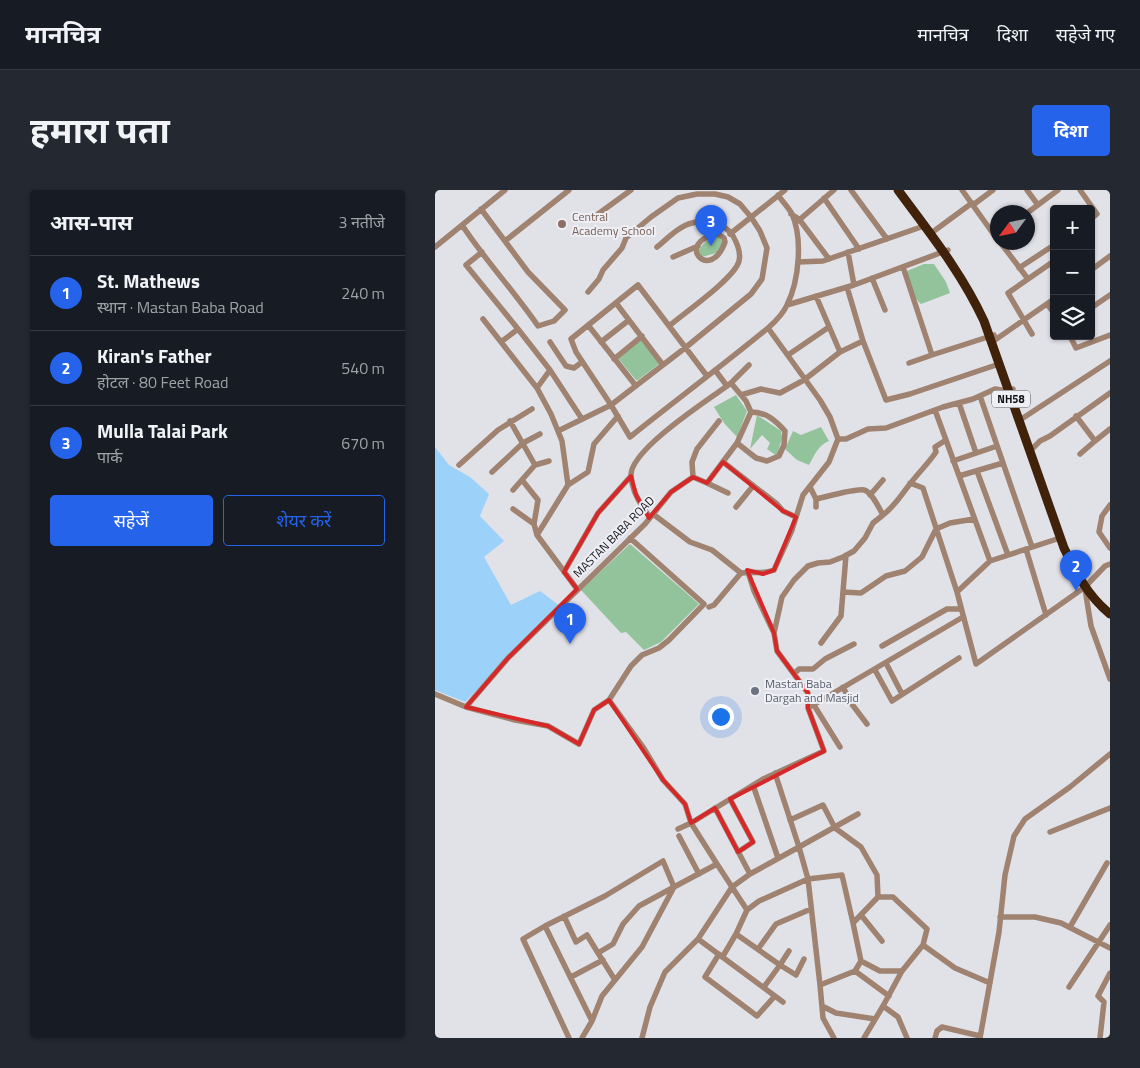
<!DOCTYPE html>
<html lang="hi">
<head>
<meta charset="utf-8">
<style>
  body { margin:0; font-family:"Titillium Web","Noto Sans Devanagari",sans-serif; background:#242831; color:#f1f3f6 }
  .controls { position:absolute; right:15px; top:15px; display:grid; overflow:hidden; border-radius:5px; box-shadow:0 1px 4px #0004 }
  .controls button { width:45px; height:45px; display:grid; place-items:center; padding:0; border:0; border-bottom:1px solid #363941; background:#171b24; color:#f1f3f6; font:25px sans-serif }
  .compass { position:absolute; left:555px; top:15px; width:45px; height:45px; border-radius:50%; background:#171b24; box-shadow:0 1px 4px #0004; rotate:237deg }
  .you { position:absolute; left:285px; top:526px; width:18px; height:18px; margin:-12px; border:4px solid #fff; border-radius:50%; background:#1a73e8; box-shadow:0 0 0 8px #1a73e833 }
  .badge { display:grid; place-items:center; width:32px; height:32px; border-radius:50%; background:#2563eb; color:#fff; font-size:16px; font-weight:700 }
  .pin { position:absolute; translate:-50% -41px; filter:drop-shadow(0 1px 2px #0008) }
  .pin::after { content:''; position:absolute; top:26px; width:18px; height:15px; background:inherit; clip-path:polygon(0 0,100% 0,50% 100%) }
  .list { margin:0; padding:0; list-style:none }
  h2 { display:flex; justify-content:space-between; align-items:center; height:65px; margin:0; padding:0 20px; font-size:21px }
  h2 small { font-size:16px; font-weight:400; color:#9ea1a6 }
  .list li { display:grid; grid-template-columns:32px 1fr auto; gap:15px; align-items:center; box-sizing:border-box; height:75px; padding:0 20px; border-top:1px solid #363941 }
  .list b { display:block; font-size:19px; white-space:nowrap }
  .list p { margin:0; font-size:16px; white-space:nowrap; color:#9ea1a6 }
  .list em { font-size:16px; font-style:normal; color:#9ea1a6 }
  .actions { display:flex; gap:10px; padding:15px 20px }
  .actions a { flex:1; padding:11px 0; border:1px solid #2563eb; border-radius:5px; text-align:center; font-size:18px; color:#2563eb }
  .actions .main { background:#2563eb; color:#fff }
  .icon { flex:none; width:28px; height:28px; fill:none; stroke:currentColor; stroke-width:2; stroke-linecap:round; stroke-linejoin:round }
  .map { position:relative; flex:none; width:675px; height:848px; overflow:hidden; border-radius:5px }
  header { display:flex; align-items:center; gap:30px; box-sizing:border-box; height:70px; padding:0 25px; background:#171b24; border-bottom:1px solid #363941 }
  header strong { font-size:24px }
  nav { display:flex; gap:28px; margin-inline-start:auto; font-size:18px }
  .intro { display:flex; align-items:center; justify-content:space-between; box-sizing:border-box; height:120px; padding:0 30px }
  h1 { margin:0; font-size:35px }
  .button { padding:12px 22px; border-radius:5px; background:#2563eb; color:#fff; font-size:18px; font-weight:700 }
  main { display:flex; gap:30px; padding:0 30px }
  aside { flex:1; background:#171b24; border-radius:5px; box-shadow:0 1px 4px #0004 }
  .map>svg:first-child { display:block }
  .green { fill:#92c39a }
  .water { fill:#9cd1f9 }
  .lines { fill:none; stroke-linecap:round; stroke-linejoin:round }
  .minor { stroke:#9f8270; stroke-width:5.5 }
  .highway { stroke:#40210a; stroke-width:9 }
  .marked { fill:none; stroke:#d62828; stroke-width:4; stroke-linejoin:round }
  .education-dot { fill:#8d6e63; stroke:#eeeef5; stroke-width:2 }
  .worship-dot { fill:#6b7280; stroke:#eeeef5; stroke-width:2 }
  .labels { text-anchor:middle; stroke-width:4; stroke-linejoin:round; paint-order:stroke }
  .shield { fill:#eeeef5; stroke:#535358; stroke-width:1 }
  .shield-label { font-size:11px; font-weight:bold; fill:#111114 }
  .education-label { font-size:12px; fill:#785e54; stroke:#eeeef5; text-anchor:start }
  .street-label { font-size:12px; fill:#111114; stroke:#eeeef5 }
  .worship-label { font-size:12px; fill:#5b616d; stroke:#eeeef5; text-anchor:start }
</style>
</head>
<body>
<header>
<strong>मानचित्र</strong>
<nav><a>मानचित्र</a><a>दिशा</a><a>सहेजे गए</a></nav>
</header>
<div class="intro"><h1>हमारा पता</h1><a class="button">दिशा</a></div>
<main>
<aside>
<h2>आस-पास<small>3 नतीजे</small></h2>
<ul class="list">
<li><span class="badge">1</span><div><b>St. Mathews</b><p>स्थान · Mastan Baba Road</p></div><em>240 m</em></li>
<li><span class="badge">2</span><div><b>Kiran's Father</b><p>होटल · 80 Feet Road</p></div><em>540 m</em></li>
<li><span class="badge">3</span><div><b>Mulla Talai Park</b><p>पार्क</p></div><em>670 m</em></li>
</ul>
<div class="actions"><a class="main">सहेजें</a><a>शेयर करें</a></div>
</aside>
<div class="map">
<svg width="675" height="848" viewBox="0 0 675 848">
  <rect width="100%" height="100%" fill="#e1e1e8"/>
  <!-- green -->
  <path class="green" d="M284 46 288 53 281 63 267 67 263 62C268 52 273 49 284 46Z
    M489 74H499L511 92 515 103 486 114C478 108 473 91 472 81Z
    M207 149 224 174 203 190H201L182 167Z
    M301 205 312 221 302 247 289 233 279 217Z
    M322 225 346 241 347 248 342 266 332 259 335 253 327 245 315 259Z
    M386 237 394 251C383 255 379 266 374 275L362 270 350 259 358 241 366 245Z
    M195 354 264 414 226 452 209 460 191 442 186 443 146 400Z"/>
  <!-- water -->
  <path class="water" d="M0 257 14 275 35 287 54 304 45 326 69 351 49 367 76 415 105 401 125 416 30 512 0 500Z"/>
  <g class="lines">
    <!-- minor -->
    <path class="minor" d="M416 0 452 49
      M527 0 562 49
      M592 0 603 15
      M645 0 662 24 656 29
      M389 8 424 59
      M538 15 558 0
      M592 23 623 0
      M356 24 364 29 394 69
      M159 27 196 0
      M363 31 399 0
      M27 35C50 70 79 101 103 136L119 131 130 120 93 82 46 19
      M499 41 537 13
      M283 44 289 48 290 52C275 94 238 52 283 44Z
      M295 44 350 0
      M70 51 134 0
      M565 52 593 89
      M0 57 70 0
      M222 57C232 49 244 36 257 33 271 29 289 32 298 46 302 53 306 63 304 71 300 88 249 123 234 136
      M47 62 31 75 83 139 66 152 48 129
      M413 62 419 95
      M238 67 263 56
      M363 72 388 71 489 36
      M468 77 497 165 474 173
      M584 78 619 55
      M656 80 675 66
      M437 88 450 120
      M181 113 228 175
      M612 114 619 123
      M352 115 419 95 513 60
      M656 118 675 105
      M153 135 201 196
      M83 139 115 180 102 198
      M597 144 573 103 619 71
      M635 146 641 158 675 145
      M560 150 619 109
      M428 151 451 210 475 204 564 174
      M66 152 102 198 116 224 127 251 133 295 102 345 142 399
      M115 152 131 176 139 178 147 172
      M166 152 194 130
      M405 162 428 151 412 97
      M353 165 394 137
      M497 165 559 145
      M179 169 207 146
      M115 180 147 229
      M272 186 203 95 136 149 141 162 176 215 195 247C241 210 288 175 333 138 341 131 348 124 352 115 364 91 368 49 357 24 353 17 347 11 343 5
      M296 193 314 175
      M306 205 326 199 345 203 369 190 405 162 381 106
      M545 206 597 357
      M524 213 541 263
      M641 226 660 251 675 239
      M588 228 675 171
      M75 231 100 275 78 300
      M123 241 176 215 250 158 316 104 327 89 332 58 325 41 316 27 305 14 293 7 280 4H262L243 8 216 27 191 48 187 58 168 80 164 89 153 102
      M403 249H411L433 239 451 238 508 217 538 209 560 199 573 201 578 199
      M511 250 555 371
      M302 253 321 268 332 271 344 266 349 255 350 241C340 230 331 222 316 222
      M598 258 605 251 615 246 675 203
      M645 264 660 251
      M518 271 562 256
      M288 272 342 314 348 321 361 327
      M24 275 63 240 97 219
      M100 275 114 271
      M542 281 573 365
      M57 282 88 253 105 244
      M524 286 568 273
      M258 287 257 272 262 259 284 231
      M87 290 103 310 99 334 102 345
      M272 293 293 303
      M475 293 488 298 522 402 555 371 625 348
      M133 295 153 282 159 254 183 226
      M375 297 381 309V317
      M435 305 448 290
      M381 309C391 307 421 298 429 300 437 302 444 318 448 325 460 316 466 305 475 294 483 283 493 274 501 262L500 257 511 250 500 220
      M675 315 667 326 664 342 675 358
      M301 317 318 296
      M78 319 99 334
      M218 324 255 352 277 360 306 383C319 381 326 385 339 380L357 340 368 305 394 272 403 249 395 227 385 210 333 138
      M215 327C206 316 197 302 196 286 194 261 271 211 292 196
      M195 348 269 414 234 450 224 458 207 465 196 476 174 510 208 557 228 590 250 614 256 633 243 639
      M591 359 611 425
      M129 382 163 323 196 286
      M313 382 319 401 339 443
      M650 399 656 436 675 489
      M408 402 426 403 451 386 470 381 487 367 501 339 515 333 539 329
      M522 402 541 474 650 397 670 376 675 374
      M274 417 279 415 306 383
      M386 453 406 426 411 365
      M447 456 512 419H526
      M451 473 467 504
      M440 480 457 511 524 468
      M359 484 364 479H378L390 469 419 454
      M408 497 416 513 432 534
      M0 504 31 517 73 468 210 334 236 302 258 287 272 293 302 253 316 222 311 211 296 193 292 196 280 180
      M377 512 405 557
      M31 517 80 530 113 536 144 554 159 520 174 510
      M373 518 528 427
      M340 583 364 657 423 624
      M318 595 343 668
      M295 609 318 652 303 662
      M280 618 315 684
      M355 630 388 615 400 638 426 657 442 685 443 707
      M615 642 675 618
      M244 646 264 684
      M282 674 312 720 324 711 373 689 364 657 315 684 297 697 263 749 348 812
      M426 725 447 751
      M129 726 141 752 152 745 163 763
      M565 727H600L626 733 675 758
      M418 733 407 685 373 689 385 795 420 781 426 771 445 781H467L488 755 520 778 555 793
      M110 736 88 749 134 848
      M635 737 672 673
      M301 744 345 775 329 797
      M323 759 341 734 376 719
      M354 761 345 775 361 785 369 769
      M284 764 270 787 322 826 340 806
      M288 766 301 744 312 720
      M426 771 418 733 443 707H458L492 739 488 755
      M420 781 454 806
      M136 787 168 770
      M385 795 388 828 399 848
      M634 797 675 735
      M387 816 401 823 440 829
      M448 816 467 781
      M157 831 110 736 170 706 228 671 239 697 204 716 188 734 178 754 163 763 180 790
      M147 848 157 831 167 806 207 757 239 697 282 674 256 633 328 589 389 561 373 518V503L342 461 339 443 347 407 359 390 373 376 383 373 395 372 408 367 419 361 430 348 438 333 448 325
      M207 848 215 817 230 782 263 749
      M429 848 448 816 463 827 472 848
      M500 848 502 841 507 837 545 846
      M545 848 564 742 570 685 579 646 590 629 635 597 675 564
      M665 848 669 812 663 806 675 783"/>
    <!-- highway -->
    <path class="highway" d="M463 0C494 42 527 83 549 131L629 358C641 383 653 406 675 424"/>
  </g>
  <!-- marked area -->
  <path class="marked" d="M288 272 348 321 361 327 339 380 328 384 312 380 339 443 342 461 373 503V518L389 561 295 609 318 652 303 662 280 618 256 633 250 614 228 590 174 510 159 520 144 554 113 536 31 517 73 468 142 399 129 382 163 323 196 286 201 305 214 328 236 302 258 287 272 293Z"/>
  <!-- markers -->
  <circle class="education-dot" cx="127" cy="34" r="5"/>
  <circle class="worship-dot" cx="320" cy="501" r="5"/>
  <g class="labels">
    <!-- shield labels -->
    <rect class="shield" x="557" y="200.5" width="38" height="17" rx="4"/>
    <g class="shield-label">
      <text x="576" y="213">NH58</text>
    </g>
    <!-- education labels -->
    <g class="education-label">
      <text x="137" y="31">Central<tspan x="137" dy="14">Academy School</tspan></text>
    </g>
    <!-- street labels -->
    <g class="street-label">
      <text transform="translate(179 347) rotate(-45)" y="4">MASTAN BABA ROAD</text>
    </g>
    <!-- worship labels -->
    <g class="worship-label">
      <text x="330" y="498">Mastan Baba<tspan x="330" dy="14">Dargah and Masjid</tspan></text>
    </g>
  </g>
</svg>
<div class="controls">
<button>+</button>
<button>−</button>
<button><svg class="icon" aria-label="layers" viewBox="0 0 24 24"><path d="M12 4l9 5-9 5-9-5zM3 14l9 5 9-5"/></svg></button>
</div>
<svg class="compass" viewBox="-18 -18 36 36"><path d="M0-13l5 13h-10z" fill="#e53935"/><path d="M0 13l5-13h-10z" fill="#9ea1a6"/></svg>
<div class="you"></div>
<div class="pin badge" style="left:135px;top:454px">1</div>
<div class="pin badge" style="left:641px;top:401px">2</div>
<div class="pin badge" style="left:276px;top:56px">3</div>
</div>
</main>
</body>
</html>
